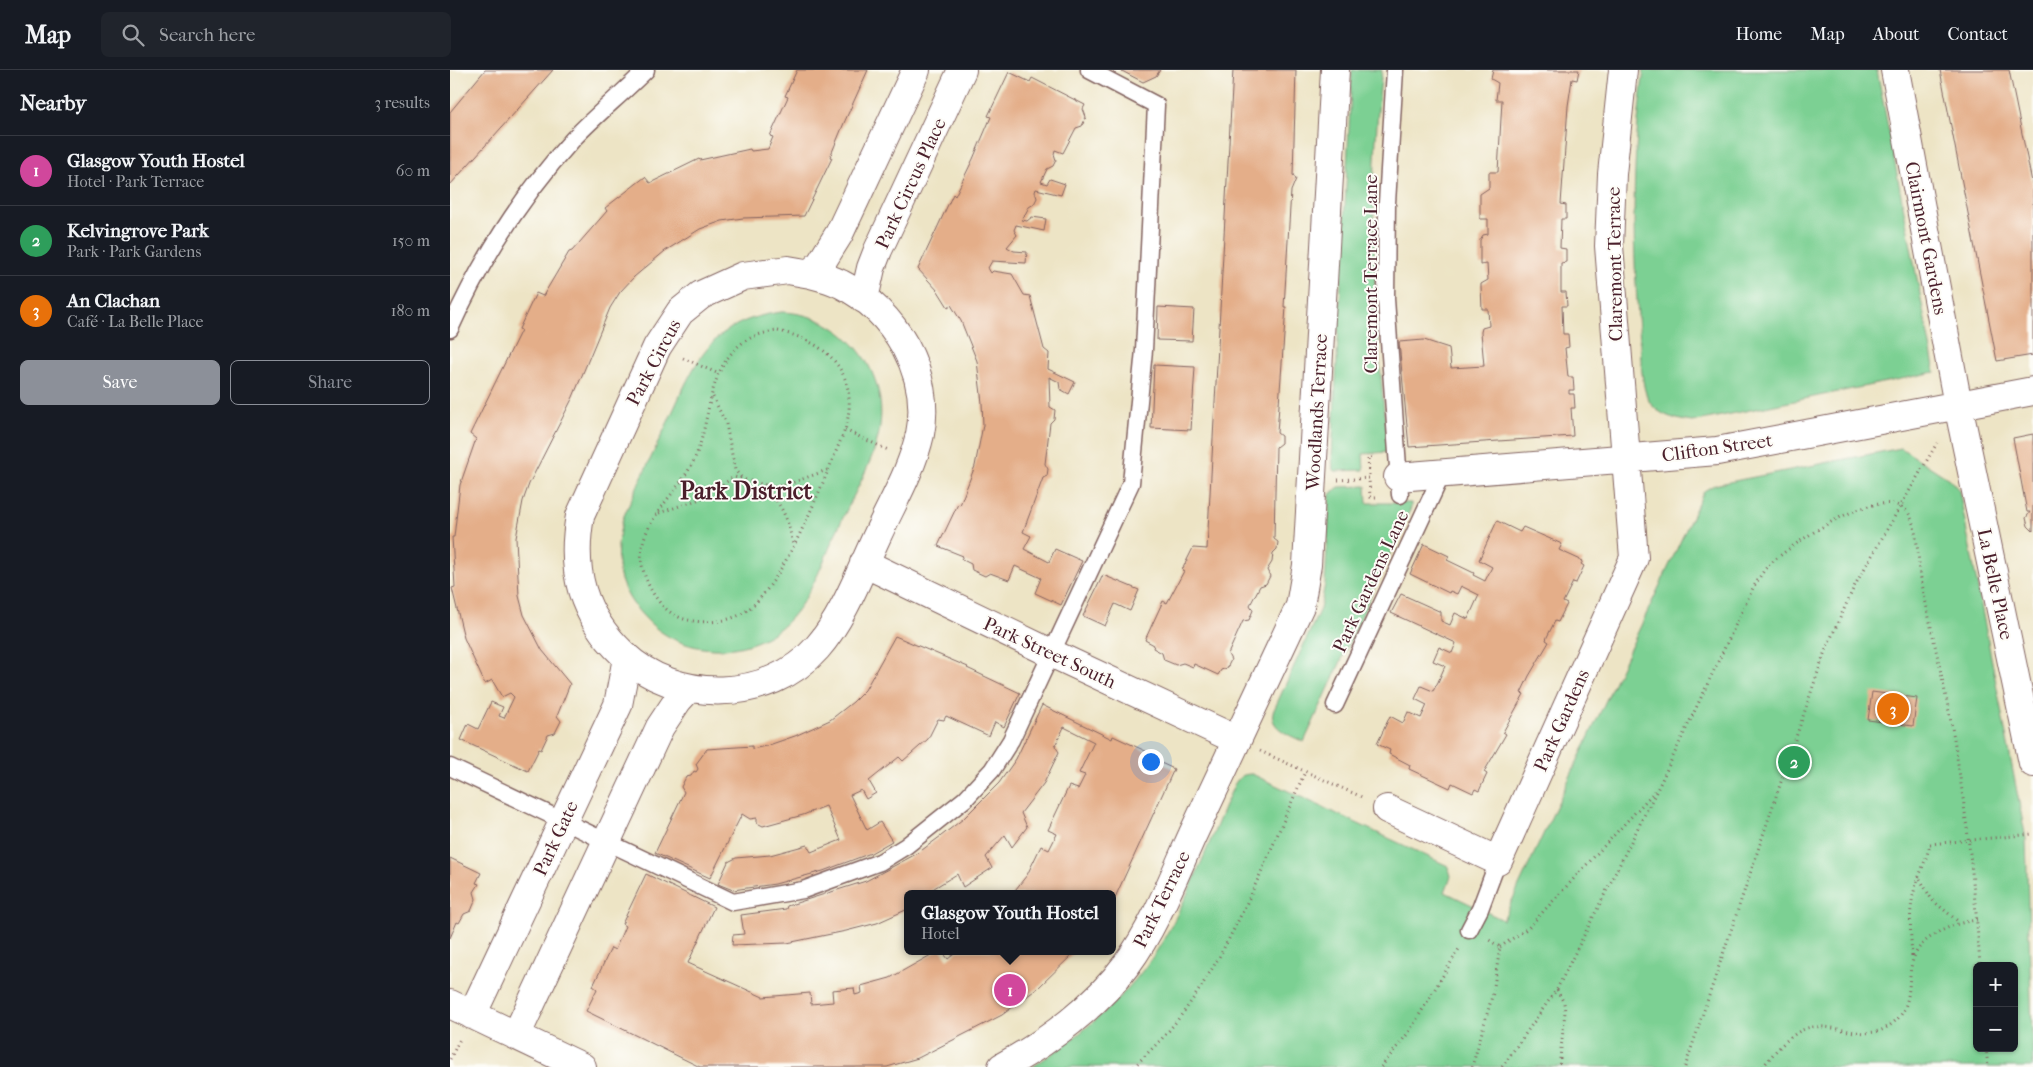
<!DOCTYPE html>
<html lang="en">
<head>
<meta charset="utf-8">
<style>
  body { margin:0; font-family:"IM FELL French Canon",serif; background:#20242c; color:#f1f3f6 }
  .controls { position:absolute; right:15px; bottom:15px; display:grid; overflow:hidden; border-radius:8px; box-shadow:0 1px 4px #0004 }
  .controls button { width:45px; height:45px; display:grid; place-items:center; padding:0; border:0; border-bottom:1px solid #363941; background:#171b24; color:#f1f3f6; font:25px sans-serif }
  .you { position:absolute; left:700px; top:691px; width:18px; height:18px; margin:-12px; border:4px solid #fff; border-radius:50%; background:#1a73e8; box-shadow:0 0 0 8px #1a73e833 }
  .badge { display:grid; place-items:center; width:32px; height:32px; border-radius:50%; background:#8c9099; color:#fff; font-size:16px; font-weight:700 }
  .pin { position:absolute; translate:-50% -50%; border:2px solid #fff; box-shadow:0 1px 5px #0006 }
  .popup { position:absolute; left:454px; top:820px; width:212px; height:65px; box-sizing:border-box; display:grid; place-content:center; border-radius:8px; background:#171b24; filter:drop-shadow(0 1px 4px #0005); font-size:16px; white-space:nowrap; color:#9ea1a6 }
  .popup b { font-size:19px; color:#f1f3f6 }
  .popup::after { content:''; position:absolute; left:50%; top:100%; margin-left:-10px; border:10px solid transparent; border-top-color:#171b24 }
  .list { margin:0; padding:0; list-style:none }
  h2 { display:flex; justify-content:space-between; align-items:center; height:65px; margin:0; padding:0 20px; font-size:21px }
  h2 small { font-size:16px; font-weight:400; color:#9ea1a6 }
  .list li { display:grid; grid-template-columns:32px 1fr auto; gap:15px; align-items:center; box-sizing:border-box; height:70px; padding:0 20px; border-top:1px solid #363941 }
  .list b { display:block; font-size:19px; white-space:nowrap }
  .list p { margin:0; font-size:16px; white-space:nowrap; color:#9ea1a6 }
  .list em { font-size:16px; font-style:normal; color:#9ea1a6 }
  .actions { display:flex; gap:10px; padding:15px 20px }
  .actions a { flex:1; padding:11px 0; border:1px solid #8c9099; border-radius:8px; text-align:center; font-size:18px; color:#8c9099 }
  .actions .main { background:#8c9099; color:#fff }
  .icon { flex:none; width:28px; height:28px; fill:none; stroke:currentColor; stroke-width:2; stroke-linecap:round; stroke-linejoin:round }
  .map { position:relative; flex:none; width:1583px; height:997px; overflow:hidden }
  header { display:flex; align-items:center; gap:30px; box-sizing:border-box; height:70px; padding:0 25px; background:#171b24; border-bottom:1px solid #363941 }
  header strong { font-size:24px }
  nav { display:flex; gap:28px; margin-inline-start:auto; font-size:18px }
  .search { width:350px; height:45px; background:#20242c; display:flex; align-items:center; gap:12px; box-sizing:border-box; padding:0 18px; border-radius:8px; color:#9ea1a6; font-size:19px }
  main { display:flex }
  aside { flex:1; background:#171b24 }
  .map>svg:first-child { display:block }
  .green { fill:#7cd093; stroke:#63785f; fill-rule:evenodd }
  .building { fill:#e4ae89 }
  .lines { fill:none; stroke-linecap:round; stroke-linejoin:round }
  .lane-casing { stroke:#836461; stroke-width:19 }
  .street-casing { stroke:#836461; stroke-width:30 }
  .path { stroke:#836461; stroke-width:3; stroke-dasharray:1 4; stroke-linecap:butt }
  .lane { stroke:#fff; stroke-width:16 }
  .street { stroke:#fff; stroke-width:28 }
  .labels { text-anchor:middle; stroke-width:4; stroke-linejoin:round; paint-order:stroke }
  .street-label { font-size:19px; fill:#4a1f2b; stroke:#fdfcf7 }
  .district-label { font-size:24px; font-weight:bold; fill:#4a1f2b; stroke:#fdfcf7 }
</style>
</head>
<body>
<header>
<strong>Map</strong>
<div class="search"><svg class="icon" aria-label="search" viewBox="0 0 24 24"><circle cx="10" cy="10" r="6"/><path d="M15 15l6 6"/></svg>Search here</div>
<nav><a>Home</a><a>Map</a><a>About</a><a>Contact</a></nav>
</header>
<main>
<aside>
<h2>Nearby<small>3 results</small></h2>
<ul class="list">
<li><span class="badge" style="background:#d1479c">1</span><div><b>Glasgow Youth Hostel</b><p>Hotel · Park Terrace</p></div><em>60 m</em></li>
<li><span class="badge" style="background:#2e9e5b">2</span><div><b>Kelvingrove Park</b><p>Park · Park Gardens</p></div><em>150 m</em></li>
<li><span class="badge" style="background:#e8710a">3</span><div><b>An Clachan</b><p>Café · La Belle Place</p></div><em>180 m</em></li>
</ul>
<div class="actions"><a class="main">Save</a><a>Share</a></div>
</aside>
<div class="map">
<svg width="1583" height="997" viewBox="0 0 1583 997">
  <rect width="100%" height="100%" fill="#fdfcf7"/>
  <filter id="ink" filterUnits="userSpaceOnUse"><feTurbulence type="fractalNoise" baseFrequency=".02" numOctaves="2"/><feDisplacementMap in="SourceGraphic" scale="10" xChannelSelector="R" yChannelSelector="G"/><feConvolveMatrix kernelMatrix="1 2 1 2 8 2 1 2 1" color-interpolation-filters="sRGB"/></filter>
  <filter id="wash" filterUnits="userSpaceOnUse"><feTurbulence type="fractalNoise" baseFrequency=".0096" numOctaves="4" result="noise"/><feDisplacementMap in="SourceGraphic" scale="20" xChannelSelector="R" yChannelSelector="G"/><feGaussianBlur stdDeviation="1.12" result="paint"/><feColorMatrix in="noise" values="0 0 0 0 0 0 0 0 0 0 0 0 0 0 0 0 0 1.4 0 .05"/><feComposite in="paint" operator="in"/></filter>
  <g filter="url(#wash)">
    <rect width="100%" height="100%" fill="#ede4c5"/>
    <!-- green -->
    <path class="green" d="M902 0H932C917 127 925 255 938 382L913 384 914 400 886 401 883 400 882 386Z
      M1194 0H1427L1485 302 1242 352C1227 350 1207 345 1199 331 1191 317 1191 286 1190 271 1182 179 1181 91 1194 0Z
      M332 242C396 244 443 304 428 367 423 391 401 430 390 454 375 485 363 525 339 550 301 589 236 588 199 552 166 520 162 491 173 448 186 418 201 388 215 358 244 297 256 251 332 242Z
      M1451 378 1499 409 1509 420 1576 769 1583 997H582C631 966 681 924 711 874 740 826 761 767 784 715 789 707 792 704 802 704L998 796 1001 806 995 822 1053 850 1254 421 1264 415ZM1527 896H1564V978H1527Z
      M916 416 917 433H961V438L854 672C842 666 819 659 823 642L870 539 875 514 880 424 889 417Z"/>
    <g id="blocks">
      <!-- building -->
      <path class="building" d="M35 0H103L0 115V42Z
        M347 0H418L394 53 380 87 382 88 354 146 293 148 272 151 250 159 215 181 184 207 170 222 160 238 123 327 79 414 73 431 66 468 69 526 74 545 92 580 120 614 107 646 111 651 105 663 98 665 91 680 89 679 78 701 11 670 18 654 28 659 41 632 53 637 49 646 54 648 64 627 60 623 52 627 42 610 35 614 14 568 2 518 5 517 2 467H4L10 415 26 369 20 364 71 260 69 259 86 223 93 226 119 182 122 181 157 141 155 138 195 107 200 113 249 89 250 90 300 79 301 81 318 79 323 67 320 66 338 27 335 26Z
        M670 0H710L706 6 693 12Z
        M783 0H846L843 105 846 109 841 121 834 237H836L827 363 831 366V373L826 377 824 469 828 472 827 479 823 483 822 492 817 500 820 506 816 514 810 516 800 535 803 540 799 550 793 551 778 584 781 590 777 598 771 600 768 605 744 594 743 597 733 593 726 595 714 590 712 583 703 578 704 575 695 570 713 531 717 533 734 501 732 500 743 478 757 479Z
        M1043 0H1129L1127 10 1122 9 1118 36 1111 134 1116 135V149H1111L1110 178 1116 179V192L1111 193V222H1116L1117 236H1112L1113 264H1118L1119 277 1115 278 1118 307H1123L1124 320H1119V324H1124L1125 338H1121L1123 366 959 377 949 272 974 270 999 278 1001 298 1034 296 1031 262 1032 258 1039 256 1038 239H1032L1031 217V214L1038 210 1037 194 1030 195V170L1033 165 1038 164V149H1030V124L1039 118V102H1048L1052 30H1046L1048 13 1041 9Z
        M1490 0H1559L1583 117V285L1547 291Z
        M559 2 580 12 582 8 635 35 633 39 636 47 632 56 626 58 613 83 605 80 604 84 606 90 603 96 597 99 591 112 597 114 600 109 615 114 611 125 586 119 585 122 587 128 584 134 579 137 572 150 577 151 582 147 596 149 594 161 566 155 564 160 567 165 557 177 564 181 577 182 576 193 542 191 538 198 541 203 543 201 562 204 574 225 580 226 594 279 599 283 598 299 625 312 619 324 610 319 609 312 599 307 600 337 605 340 604 349 600 353 595 394 598 399 597 406 593 408 573 462 581 466 574 479 599 492 605 479 632 491 611 535 585 523 591 508 565 496 559 510 540 503 535 506 522 500 521 494 511 489 513 486 488 476 508 434 510 435 525 396 533 355 532 333 527 291 511 251 501 235 498 237 488 221 468 199 503 124 505 126 523 89 541 47 538 46Z
        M708 237 744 239 742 271 707 270Z
        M704 295 745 297 741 360 701 358Z
        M1583 364V461L1578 456 1576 448 1580 442H1577L1563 368Z
        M1047 451 1070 462 1073 457 1112 474 1109 480 1133 491 1131 494 1134 496 1126 513 1123 512 1113 532 1117 534 1108 552 1105 551 1097 567 1096 570 1099 572 1079 606 1071 623 1074 624 1053 662 1056 664 1034 702 1037 704 1029 721 1025 719 1023 723 1002 713 1000 718 959 699 960 695 939 684 940 680 927 674 940 646 953 653 958 642 971 648 977 635 965 629 971 616 983 621 988 612 995 596 983 591 989 577 1002 583 1006 573 941 543 951 524 991 542V551L1000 555 1005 543 1018 549 1029 525 1011 516 1007 524 1000 521 999 523 960 504 974 474 999 486 997 490 1024 503 1023 505 1035 511 1042 497 1029 490Z
        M653 505 689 520 680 541 665 534 655 556 633 546Z
        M445 566 518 597 517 598 570 623 554 657 545 652 539 666 496 646 494 650 488 649 478 669 453 691 449 687 419 711 426 723 416 729 411 720 400 725 417 760 430 752 442 771 421 783 373 801 325 814 283 820 268 814 278 792 286 788 320 785 357 775 361 782 391 770 376 736 353 745 313 756 307 753V748L300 749 292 744 260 808 205 783 234 722 231 717 236 707 241 706 244 701 246 702 248 699 246 694 257 679 302 676V679L316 676 345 666 380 650 403 632 415 620Z
        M1422 622 1467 628 1463 656 1418 650Z
        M592 635 662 669 663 666 702 684 700 688 724 699 662 834V824H562L577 805 591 776 599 780 607 764 598 760 608 739 619 716 628 719 635 705 629 703 644 672 614 657 605 676 609 682 594 713 571 743 577 757 562 777 555 765 536 787 542 798 513 817 507 804 481 820 483 824H458V839L427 853 396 861 337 873 282 875 283 865 294 864 291 845 336 839 337 836 416 811 468 783 491 766 513 749 549 713 566 689Z
        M0 788 31 803 26 813 29 814 24 822 26 829 21 841 14 844 9 853 7 852 0 868Z
        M196 804 264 837 238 893 313 927 360 923 361 934 383 932 382 920 404 918 405 925 412 923 411 916 440 908 488 881H492L498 889 508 881H626L588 918 552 945 468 988 437 997H250L136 941 147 919 143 916 161 878 165 880 175 856 172 854Z"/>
    </g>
  </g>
  <g filter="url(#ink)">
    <use href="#blocks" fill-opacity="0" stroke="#836461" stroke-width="1"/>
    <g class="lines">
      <!-- lane casing -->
      <g class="lane-casing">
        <path id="lane" d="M945 0 937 133 936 229 950 425
          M0 259C31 190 73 124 124 68 147 44 173 23 196 0
          M885 635 992 404
          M0 697 283 832 353 820 430 792 456 776 515 729 542 700 561 670 681 413 694 280 706 35 639 0
          M1019 860 1030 839 1048 791"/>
      </g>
      <!-- street casing -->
      <g class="street-casing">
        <path id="street" d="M1445 0 1508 335 1583 693
          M338 200C356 203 374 206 391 214 445 241 482 304 470 364 462 400 442 433 427 466 410 502 394 547 367 578 319 633 225 634 173 584 132 545 120 501 130 446L207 277 230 242 251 225 293 206Z
          M361 203 371 193 389 164 466 0
          M414 229 421 198 428 180 512 0
          M948 407 1267 381 1583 321
          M414 493 603 584 787 670
          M937 739 1048 791 1184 488 1159 176 1162 104 1173 0
          M0 934 132 997
          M22 945 168 635 177 588
          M66 966 210 657 228 630 239 618
          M552 997C598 972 646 936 677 894 705 856 723 808 742 766 778 689 814 612 850 536L857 495 885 0"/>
      </g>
      <!-- path -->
      <path class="path" d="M328 261C380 272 411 306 395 360 375 406 336 513 296 541 281 552 256 554 238 550 213 545 197 519 192 495 185 455 227 425 243 392 259 360 256 319 277 289 290 270 306 263 328 261Z
        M233 288 269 304
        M263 327 276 354 285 400 291 407
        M395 360 438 380
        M919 405 918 388H925
        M888 410 919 408 920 427H929
        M313 416C332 433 339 451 343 476
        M209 443 250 429 284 407 324 417 339 414 377 400
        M810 681 914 728
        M1470 809 1482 830 1509 852
        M1050 877 1078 858 1205 721
        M1462 886C1461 868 1459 849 1462 831 1465 811 1476 793 1480 774L1583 764
        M1107 920 1114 933 1115 942 1109 997
        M1536 978 1538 997
        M0 989 10 969
        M684 997C696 984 710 972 721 958 780 887 817 786 855 702
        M931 997 959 962 1009 879
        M1022 997 1043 923 1050 877 1039 870
        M1052 997 1107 919 1209 716 1304 516C1309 509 1313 500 1320 494 1341 475 1434 408 1459 444 1468 458 1468 496 1472 514 1482 564 1494 613 1503 663 1516 740 1525 818 1530 896
        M1235 997 1375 581 1405 515 1487 373
        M1313 997C1323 983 1344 959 1362 957 1390 954 1418 974 1443 953 1474 928 1443 889 1484 865 1499 856 1511 852 1527 850"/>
      <!-- lane -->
      <use href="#lane" class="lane"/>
      <!-- street -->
      <use href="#street" class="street"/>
    </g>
  </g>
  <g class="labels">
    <!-- street labels -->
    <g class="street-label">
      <text transform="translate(460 113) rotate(-65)" y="7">Park Circus Place</text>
      <text transform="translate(1477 168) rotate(79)" y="7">Clairmont Gardens</text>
      <text transform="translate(1164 194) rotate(-91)" y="7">Claremont Terrace</text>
      <text transform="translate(920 204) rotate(-90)" y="7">Claremont Terrace Lane</text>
      <text transform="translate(203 292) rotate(-62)" y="7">Park Circus</text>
      <text transform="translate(866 342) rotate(-87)" y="7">Woodlands Terrace</text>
      <text transform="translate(1267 377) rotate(-8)" y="7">Clifton Street</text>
      <text transform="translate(920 511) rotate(-65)" y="7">Park Gardens Lane</text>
      <text transform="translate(1546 514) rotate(78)" y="7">La Belle Place</text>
      <text transform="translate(600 582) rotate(25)" y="7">Park Street South</text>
      <text transform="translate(1111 650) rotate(-66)" y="7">Park Gardens</text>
      <text transform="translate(105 768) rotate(-65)" y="7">Park Gate</text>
      <text transform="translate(711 829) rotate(-64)" y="7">Park Terrace</text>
    </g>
    <!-- district labels -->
    <g class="district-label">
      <text x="296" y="429">Park District</text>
    </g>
  </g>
</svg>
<div class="controls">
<button>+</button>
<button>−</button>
</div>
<div class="you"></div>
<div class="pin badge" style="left:560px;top:920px;background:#d1479c">1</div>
<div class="popup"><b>Glasgow Youth Hostel</b>Hotel</div>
<div class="pin badge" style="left:1344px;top:692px;background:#2e9e5b">2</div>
<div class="pin badge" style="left:1443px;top:639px;background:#e8710a">3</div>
</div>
</main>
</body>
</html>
